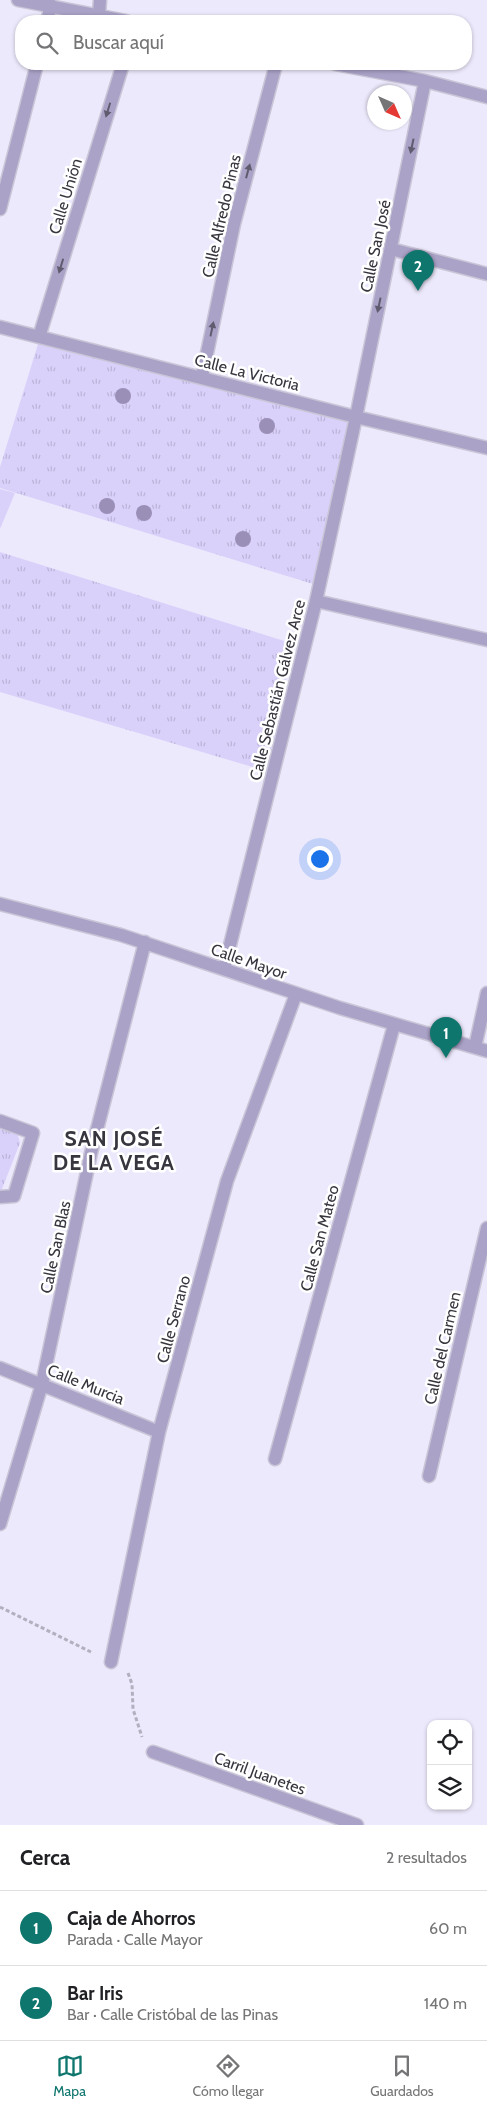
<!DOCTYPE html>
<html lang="es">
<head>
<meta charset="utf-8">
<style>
  body { margin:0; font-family:Cabin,sans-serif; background:#f6f6f6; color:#202124 }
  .controls { position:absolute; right:15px; bottom:15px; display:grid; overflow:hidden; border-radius:10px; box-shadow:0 1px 4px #0004 }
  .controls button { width:45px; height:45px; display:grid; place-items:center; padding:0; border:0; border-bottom:1px solid #e0e0e0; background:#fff; color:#202124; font:25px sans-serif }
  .compass { position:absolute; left:367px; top:85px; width:45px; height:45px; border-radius:50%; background:#fff; box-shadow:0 1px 4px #0004; rotate:135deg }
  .you { position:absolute; left:319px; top:858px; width:18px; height:18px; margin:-12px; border:4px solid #fff; border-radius:50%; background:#1a73e8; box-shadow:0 0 0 8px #1a73e833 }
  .badge { display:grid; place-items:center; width:32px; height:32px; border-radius:50%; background:#0f766e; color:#fff; font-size:16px; font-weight:700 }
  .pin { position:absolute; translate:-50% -41px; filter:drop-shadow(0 1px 2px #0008) }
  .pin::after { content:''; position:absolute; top:26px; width:18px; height:15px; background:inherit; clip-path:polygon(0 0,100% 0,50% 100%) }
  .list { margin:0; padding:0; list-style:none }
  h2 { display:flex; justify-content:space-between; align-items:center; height:65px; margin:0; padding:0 20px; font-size:21px }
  h2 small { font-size:16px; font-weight:400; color:#757577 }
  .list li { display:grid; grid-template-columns:32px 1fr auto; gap:15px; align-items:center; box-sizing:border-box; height:75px; padding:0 20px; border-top:1px solid #e0e0e0 }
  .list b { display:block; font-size:19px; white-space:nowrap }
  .list p { margin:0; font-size:16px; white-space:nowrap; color:#757577 }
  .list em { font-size:16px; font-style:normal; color:#757577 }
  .icon { flex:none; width:28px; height:28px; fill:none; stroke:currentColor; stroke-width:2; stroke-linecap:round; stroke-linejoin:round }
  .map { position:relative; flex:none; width:487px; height:1825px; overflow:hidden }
  .search { position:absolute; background:#fff; box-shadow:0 1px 4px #0004; left:15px; right:15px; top:15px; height:55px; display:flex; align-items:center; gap:12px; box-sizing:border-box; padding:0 18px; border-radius:20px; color:#757577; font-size:19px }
  .sheet { height:215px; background:#fff }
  nav { display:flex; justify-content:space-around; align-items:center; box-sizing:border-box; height:70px; border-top:1px solid #e0e0e0; background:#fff; font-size:14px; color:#757577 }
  nav a { display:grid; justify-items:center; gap:2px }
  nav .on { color:#0f766e }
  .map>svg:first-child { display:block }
  .green { fill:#dad1fb }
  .park { fill:url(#park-tufts) }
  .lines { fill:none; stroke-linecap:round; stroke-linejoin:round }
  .street-casing { stroke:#c9c5d6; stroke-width:15 }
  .path { stroke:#b2afbf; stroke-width:3; stroke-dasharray:4 2.5; stroke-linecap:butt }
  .street { stroke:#aba2c8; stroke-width:12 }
  .tree { fill:#9a8fb7 }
  .oneway { fill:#605b6e }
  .labels { text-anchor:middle; stroke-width:5; stroke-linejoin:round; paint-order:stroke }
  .street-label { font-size:16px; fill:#37353e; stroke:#fff }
  .district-label { font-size:21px; font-weight:bold; letter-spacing:1px; fill:#37353e; stroke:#fff }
</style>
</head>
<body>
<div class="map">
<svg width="487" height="1825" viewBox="0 0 487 1825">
  <defs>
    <pattern id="park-tufts" width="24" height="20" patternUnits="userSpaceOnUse" patternTransform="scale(1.25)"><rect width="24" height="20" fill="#dad1fb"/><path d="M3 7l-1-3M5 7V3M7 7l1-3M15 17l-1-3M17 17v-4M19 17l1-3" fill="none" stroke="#bcb4d8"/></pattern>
  </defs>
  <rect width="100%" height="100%" fill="#ede9fc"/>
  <!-- green -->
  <path class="green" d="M0 489 15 493 0 529Z"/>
  <!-- park -->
  <path class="park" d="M39 341 352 420 313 584 0 488V467Z
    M0 552 294 644 266 771 0 692Z
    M0 1127 17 1132 20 1143 0 1194Z"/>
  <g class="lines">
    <!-- street casing -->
    <g class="street-casing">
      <path id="street" d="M18 0 126 21
        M99 15 100 0
        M47 21 51 5
        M335 64 425 81 487 97
        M0 209 37 64
        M391 249 487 274
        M0 327 356 417 487 448
        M39 337 123 64
        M202 377 234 224 276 64
        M316 601 487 640
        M0 904 121 935 340 1008 487 1051
        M224 969 316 601 356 417 425 81
        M475 1047 487 993
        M0 1121 33 1133 14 1196 0 1197
        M0 1368 159 1432
        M275 1459 394 1025
        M429 1476 487 1228
        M0 1524 42 1384 91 1153 145 942
        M111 1662 159 1432 227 1181 296 994
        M153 1752 357 1825"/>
    </g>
    <!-- path -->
    <path class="path" d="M0 1607 93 1653
      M128 1673 132 1684 133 1709 142 1737"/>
    <!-- street -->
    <use href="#street" class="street"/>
  </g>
  <!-- trees -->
  <g class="tree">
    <circle cx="123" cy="396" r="8"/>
    <circle cx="267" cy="426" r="8"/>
    <circle cx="107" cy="506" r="8"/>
    <circle cx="144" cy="513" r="8"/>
    <circle cx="243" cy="539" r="8"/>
  </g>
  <!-- one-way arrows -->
  <defs><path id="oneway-solid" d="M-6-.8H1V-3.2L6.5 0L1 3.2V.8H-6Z" transform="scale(1.25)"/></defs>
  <g class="oneway">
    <use href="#oneway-solid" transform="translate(108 110) rotate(107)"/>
    <use href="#oneway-solid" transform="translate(412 146) rotate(102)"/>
    <use href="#oneway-solid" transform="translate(248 171) rotate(-75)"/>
    <use href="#oneway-solid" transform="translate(61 266) rotate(107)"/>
    <use href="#oneway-solid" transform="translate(379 305) rotate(102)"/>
    <use href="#oneway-solid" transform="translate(212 329) rotate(-78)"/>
  </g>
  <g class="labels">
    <!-- street labels -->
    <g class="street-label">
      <text transform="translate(65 196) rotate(-73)" y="6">Calle Unión</text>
      <text transform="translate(221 216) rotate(-77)" y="6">Calle Alfredo Pinas</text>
      <text transform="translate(375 246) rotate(-78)" y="6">Calle San José</text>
      <text transform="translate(247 372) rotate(14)" y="6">Calle La Victoria</text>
      <text transform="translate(277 690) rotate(-76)" y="6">Calle Sebastián Gálvez Arce</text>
      <text transform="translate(249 961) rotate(19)" y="6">Calle Mayor</text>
      <text transform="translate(319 1238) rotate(-75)" y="6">Calle San Mateo</text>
      <text transform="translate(55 1247) rotate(-78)" y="6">Calle San Blas</text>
      <text transform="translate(173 1319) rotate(-75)" y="6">Calle Serrano</text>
      <text transform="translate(442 1348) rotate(-77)" y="6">Calle del Carmen</text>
      <text transform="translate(86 1384) rotate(22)" y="6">Calle Murcia</text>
      <text transform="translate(260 1773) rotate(20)" y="6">Carril Juanetes</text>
    </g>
    <!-- district labels -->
    <g class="district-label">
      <text x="114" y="1146">SAN JOSÉ<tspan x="114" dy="24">DE LA VEGA</tspan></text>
    </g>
  </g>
</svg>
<div class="controls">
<button><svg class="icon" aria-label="locate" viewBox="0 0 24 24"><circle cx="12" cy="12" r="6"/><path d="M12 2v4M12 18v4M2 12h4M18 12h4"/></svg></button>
<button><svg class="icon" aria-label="layers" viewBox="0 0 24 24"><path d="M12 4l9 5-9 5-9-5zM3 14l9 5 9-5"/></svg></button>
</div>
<svg class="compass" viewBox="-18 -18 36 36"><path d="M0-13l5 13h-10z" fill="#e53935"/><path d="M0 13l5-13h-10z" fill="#757577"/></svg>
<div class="you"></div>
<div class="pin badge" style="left:446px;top:1058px">1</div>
<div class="pin badge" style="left:418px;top:291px">2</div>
<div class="search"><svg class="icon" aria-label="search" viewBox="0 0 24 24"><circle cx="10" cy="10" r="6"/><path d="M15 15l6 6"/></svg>Buscar aquí</div>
</div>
<section class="sheet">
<h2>Cerca<small>2 resultados</small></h2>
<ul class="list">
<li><span class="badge">1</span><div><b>Caja de Ahorros</b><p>Parada · Calle Mayor</p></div><em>60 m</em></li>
<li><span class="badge">2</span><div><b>Bar Iris</b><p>Bar · Calle Cristóbal de las Pinas</p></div><em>140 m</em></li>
</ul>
</section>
<nav>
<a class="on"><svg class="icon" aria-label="map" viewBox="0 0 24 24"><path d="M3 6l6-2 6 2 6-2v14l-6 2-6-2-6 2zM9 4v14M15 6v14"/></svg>Mapa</a>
<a><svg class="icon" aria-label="directions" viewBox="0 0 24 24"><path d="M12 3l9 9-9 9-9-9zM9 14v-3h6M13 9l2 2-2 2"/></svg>Cómo llegar</a>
<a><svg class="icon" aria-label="saved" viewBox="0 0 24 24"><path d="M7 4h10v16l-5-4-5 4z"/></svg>Guardados</a>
</nav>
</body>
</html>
